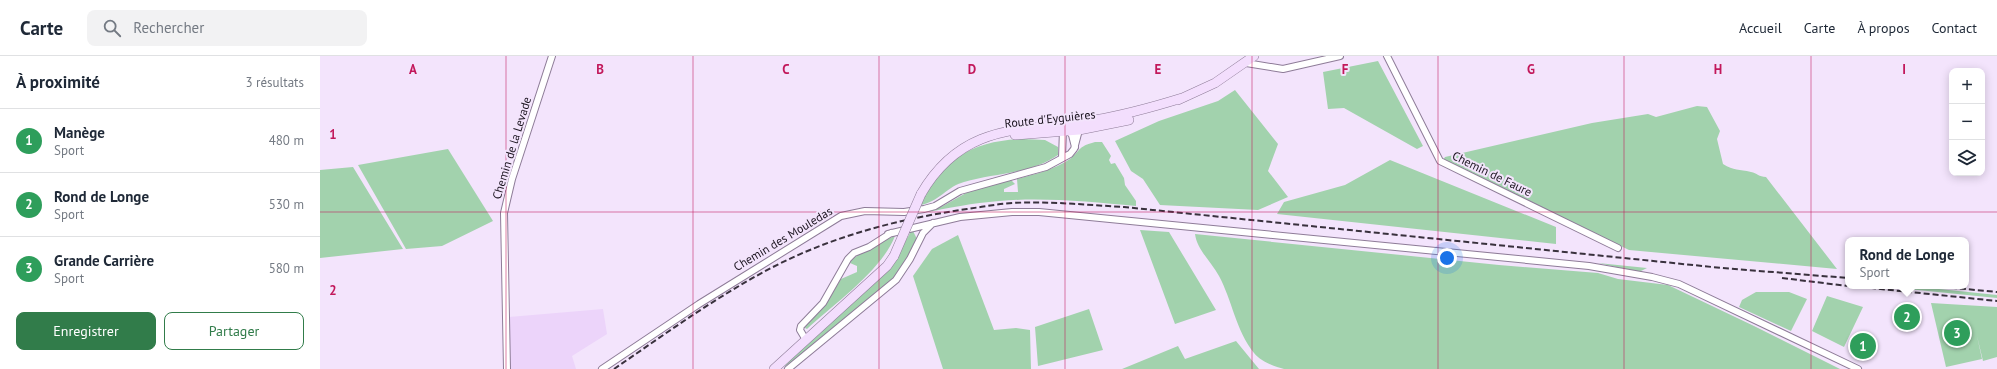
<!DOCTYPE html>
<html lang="fr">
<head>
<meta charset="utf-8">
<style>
  body { margin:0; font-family:"PT Sans",sans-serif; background:#f2f2f3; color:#1f2937 }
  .controls { position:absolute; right:12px; top:12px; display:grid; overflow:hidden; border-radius:8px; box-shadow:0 2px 10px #0003 }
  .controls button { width:36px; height:36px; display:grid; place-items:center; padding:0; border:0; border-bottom:1px solid #e0e1e3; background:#fff; color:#1f2937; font:20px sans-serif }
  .you { position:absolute; left:1127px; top:202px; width:14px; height:14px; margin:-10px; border:3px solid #fff; border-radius:50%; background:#1a73e8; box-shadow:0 0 0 6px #1a73e833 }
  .badge { display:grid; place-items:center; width:26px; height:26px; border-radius:50%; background:#317c4a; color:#fff; font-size:13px; font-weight:700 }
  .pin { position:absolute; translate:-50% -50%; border:2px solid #fff; box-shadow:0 1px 4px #0006 }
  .popup { position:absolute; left:1525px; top:181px; width:124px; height:52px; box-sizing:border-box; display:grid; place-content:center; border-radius:8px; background:#fff; filter:drop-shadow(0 1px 3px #0005); font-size:13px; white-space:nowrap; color:#747a83 }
  .popup b { font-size:15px; color:#1f2937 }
  .popup::after { content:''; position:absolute; left:50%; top:100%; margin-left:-8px; border:8px solid transparent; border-top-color:#fff }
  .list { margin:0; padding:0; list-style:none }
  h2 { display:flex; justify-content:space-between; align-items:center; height:52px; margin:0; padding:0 16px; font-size:17px }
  h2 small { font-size:13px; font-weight:400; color:#747a83 }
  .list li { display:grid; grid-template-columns:26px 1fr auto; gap:12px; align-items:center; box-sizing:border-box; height:64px; padding:0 16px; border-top:1px solid #e0e1e3 }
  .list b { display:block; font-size:15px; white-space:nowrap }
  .list p { margin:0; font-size:13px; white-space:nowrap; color:#747a83 }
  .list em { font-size:13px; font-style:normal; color:#747a83 }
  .actions { display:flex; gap:8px; padding:12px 16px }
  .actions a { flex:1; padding:9px 0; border:1px solid #317c4a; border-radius:8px; text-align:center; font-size:14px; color:#317c4a }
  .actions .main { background:#317c4a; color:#fff }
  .icon { flex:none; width:22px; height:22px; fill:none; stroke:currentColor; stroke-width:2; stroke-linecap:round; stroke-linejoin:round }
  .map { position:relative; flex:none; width:1677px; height:313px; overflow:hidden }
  header { display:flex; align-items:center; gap:24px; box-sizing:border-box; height:56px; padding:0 20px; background:#fff; border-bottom:1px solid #e0e1e3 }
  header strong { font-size:19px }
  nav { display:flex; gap:22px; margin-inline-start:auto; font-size:14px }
  .search { width:280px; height:36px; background:#f2f2f3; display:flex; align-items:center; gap:10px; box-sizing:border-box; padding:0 14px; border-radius:8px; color:#747a83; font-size:15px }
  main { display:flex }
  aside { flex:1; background:#fff }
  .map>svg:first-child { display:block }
  .built { fill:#ecd4fa }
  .green { fill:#a2d2ad }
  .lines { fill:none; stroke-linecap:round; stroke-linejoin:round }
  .minor-casing { stroke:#8e7c98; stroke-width:8 }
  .secondary-casing { stroke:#8e7c98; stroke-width:10 }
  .minor { stroke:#fff; stroke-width:6 }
  .secondary { stroke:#f3defd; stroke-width:9 }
  .rail { stroke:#39313d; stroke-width:2; stroke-dasharray:6 3; stroke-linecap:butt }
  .secondary-bridge-casing { stroke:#8e7c98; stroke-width:10; stroke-linecap:butt }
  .secondary-bridge { stroke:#f3defd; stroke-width:9 }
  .grid { fill:none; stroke:#c2185b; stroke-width:1; stroke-opacity:0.55 }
  .labels { text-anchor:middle; stroke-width:4; stroke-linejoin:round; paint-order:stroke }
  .street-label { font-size:12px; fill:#1a131e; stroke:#f3e4fc }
  .grid-label { font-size:13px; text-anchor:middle; font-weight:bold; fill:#c2185b; stroke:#f3e4fc; stroke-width:4; stroke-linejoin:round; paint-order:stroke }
</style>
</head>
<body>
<header>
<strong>Carte</strong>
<div class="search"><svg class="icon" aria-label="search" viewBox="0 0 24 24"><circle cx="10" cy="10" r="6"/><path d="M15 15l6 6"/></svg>Rechercher</div>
<nav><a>Accueil</a><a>Carte</a><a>À propos</a><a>Contact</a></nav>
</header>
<main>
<aside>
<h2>À proximité<small>3 résultats</small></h2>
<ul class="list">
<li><span class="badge" style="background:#2e9e5b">1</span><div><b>Manège</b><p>Sport</p></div><em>480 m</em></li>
<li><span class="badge" style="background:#2e9e5b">2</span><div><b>Rond de Longe</b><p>Sport</p></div><em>530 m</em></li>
<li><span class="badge" style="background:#2e9e5b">3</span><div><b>Grande Carrière</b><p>Sport</p></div><em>580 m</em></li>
</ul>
<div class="actions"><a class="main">Enregistrer</a><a>Partager</a></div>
</aside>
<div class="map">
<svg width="1677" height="313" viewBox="0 0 1677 313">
  <rect width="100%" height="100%" fill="#f3e4fc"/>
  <!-- built -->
  <path class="built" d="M283 253 287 278 252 300 256 313H191L189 261Z"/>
  <!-- green -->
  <path class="green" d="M1058 5 1103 90 1097 93 1024 52 1008 53 1003 16Z
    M915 34 958 88 948 115 968 141 938 154 840 149 823 123 811 115 795 85 839 65 898 45Z
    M1377 50 1387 51 1400 75 1397 83 1403 108C1414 115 1419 113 1431 116 1437 117 1439 121 1446 121L1517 213 1309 194 1123 104 1125 101 1272 67 1328 58 1336 61Z
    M704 83 725 84 738 91V99C711 118 675 117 644 126 628 130 618 146 601 149 622 102 654 84 704 83Z
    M775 86H782L791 100 789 104 791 108 795 107 804 122 805 129 816 145V150C771 146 724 141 679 145 653 147 628 152 603 157L623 150 653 133 691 124 695 128 684 133V136H698L697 123C715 118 734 114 750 103 762 93 757 91 775 86Z
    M128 93 173 165 122 190 86 193 38 109Z
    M1070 104 1236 171V188L957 158 964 146 1025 129Z
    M33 111 83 193 0 202V114Z
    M820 174 849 176 896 254 855 268Z
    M593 175 597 183 588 204 573 223 471 307 461 312 578 199 590 177Z
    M875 178 1179 209 1278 217 1298 223 1348 229 1434 270 1520 313H964C954 310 941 306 934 297 916 275 912 244 899 220 891 205 877 194 875 178Z
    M638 179 674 274 696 272 710 274 711 313H623L593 220 612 193Z
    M575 180C562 214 514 248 487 273L485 272 486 267 505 249 521 223 537 216V210L530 207C533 199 566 183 575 180Z
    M1278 207 1327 212 1319 216Z
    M1558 230H1590L1677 239V242Z
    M1436 236H1469L1487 243 1471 275 1419 251 1422 244Z
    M1507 240 1543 251 1524 291 1492 275Z
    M1611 247 1677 251V301L1663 305 1657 280 1662 303 1626 311Z
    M1596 250 1600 254 1599 260 1583 272 1576 269 1577 260 1590 251Z
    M769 253 783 294 718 310 715 271Z
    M916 285 939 313H802L858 290 865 303Z"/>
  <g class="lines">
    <!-- minor casing -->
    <g class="minor-casing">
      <path id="minor" d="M1067 0 1120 105 1298 192
        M926 7 963 13 1020 0
        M747 73 752 79 755 91
        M742 102 743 74
        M568 178 640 161 692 156H719L1269 210 1332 221 1359 228 1538 313
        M486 284 480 274 481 270 503 247 528 203 534 197 549 191 571 177
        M187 313 184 157 192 123 232 0
        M282 313 379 248 521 160 545 155 584 156 604 153 615 150 640 135 726 111 750 98 754 93 759 74
        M468 313 576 224 590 203 603 177 613 167"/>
    </g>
    <!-- secondary casing -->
    <g class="secondary-casing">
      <path id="secondary" d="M858 44 895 27 934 0
        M695 79 759 74 809 64
        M601 138C643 66 702 75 774 64 804 59 833 51 862 42
        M454 313 567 210 574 200"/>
    </g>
    <!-- minor -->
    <use href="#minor" class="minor"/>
    <!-- secondary -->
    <use href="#secondary" class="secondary"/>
    <!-- rail -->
    <path class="rail" d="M1462 222 1528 230
      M1532 230 1677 245
      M1613 230 1677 236
      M294 313C345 278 396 241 451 212 513 180 578 163 647 153 662 151 677 148 692 147 729 145 767 149 804 151L1402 212 1528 222"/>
    <!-- secondary-bridge casing -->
    <g class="secondary-bridge-casing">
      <path id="secondary-bridge" d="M574 200 601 138"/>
    </g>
    <!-- secondary-bridge -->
    <use href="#secondary-bridge" class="secondary-bridge"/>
  </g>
  <!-- grid -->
  <path class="grid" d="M186 0V313M373 0V313M559 0V313M745 0V313M932 0V313M1118 0V313M1304 0V313M1491 0V313M0 156H1677"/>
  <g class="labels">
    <!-- street labels -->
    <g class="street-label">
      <text transform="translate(730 63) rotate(-6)" y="4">Route d'Eyguières</text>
      <text transform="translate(192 92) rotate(-73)" y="4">Chemin de la Levade</text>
      <text transform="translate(1172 118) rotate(26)" y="4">Chemin de Faure</text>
      <text transform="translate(463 183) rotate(-31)" y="4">Chemin des Mouledas</text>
    </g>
  </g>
  <g class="grid-label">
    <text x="93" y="18">A</text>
    <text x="280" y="18">B</text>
    <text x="466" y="18">C</text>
    <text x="652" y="18">D</text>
    <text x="838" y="18">E</text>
    <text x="1025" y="18">F</text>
    <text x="1211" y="18">G</text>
    <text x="1398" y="18">H</text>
    <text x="1584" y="18">I</text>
    <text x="13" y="83">1</text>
    <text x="13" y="239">2</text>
  </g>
</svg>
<div class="controls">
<button>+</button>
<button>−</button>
<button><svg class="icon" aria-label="layers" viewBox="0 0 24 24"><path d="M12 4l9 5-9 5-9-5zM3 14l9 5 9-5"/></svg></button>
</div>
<div class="you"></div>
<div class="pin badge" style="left:1543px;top:290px;background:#2e9e5b">1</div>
<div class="pin badge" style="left:1587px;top:261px;background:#2e9e5b">2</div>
<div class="popup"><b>Rond de Longe</b>Sport</div>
<div class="pin badge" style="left:1637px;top:277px;background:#2e9e5b">3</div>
</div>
</main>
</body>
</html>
